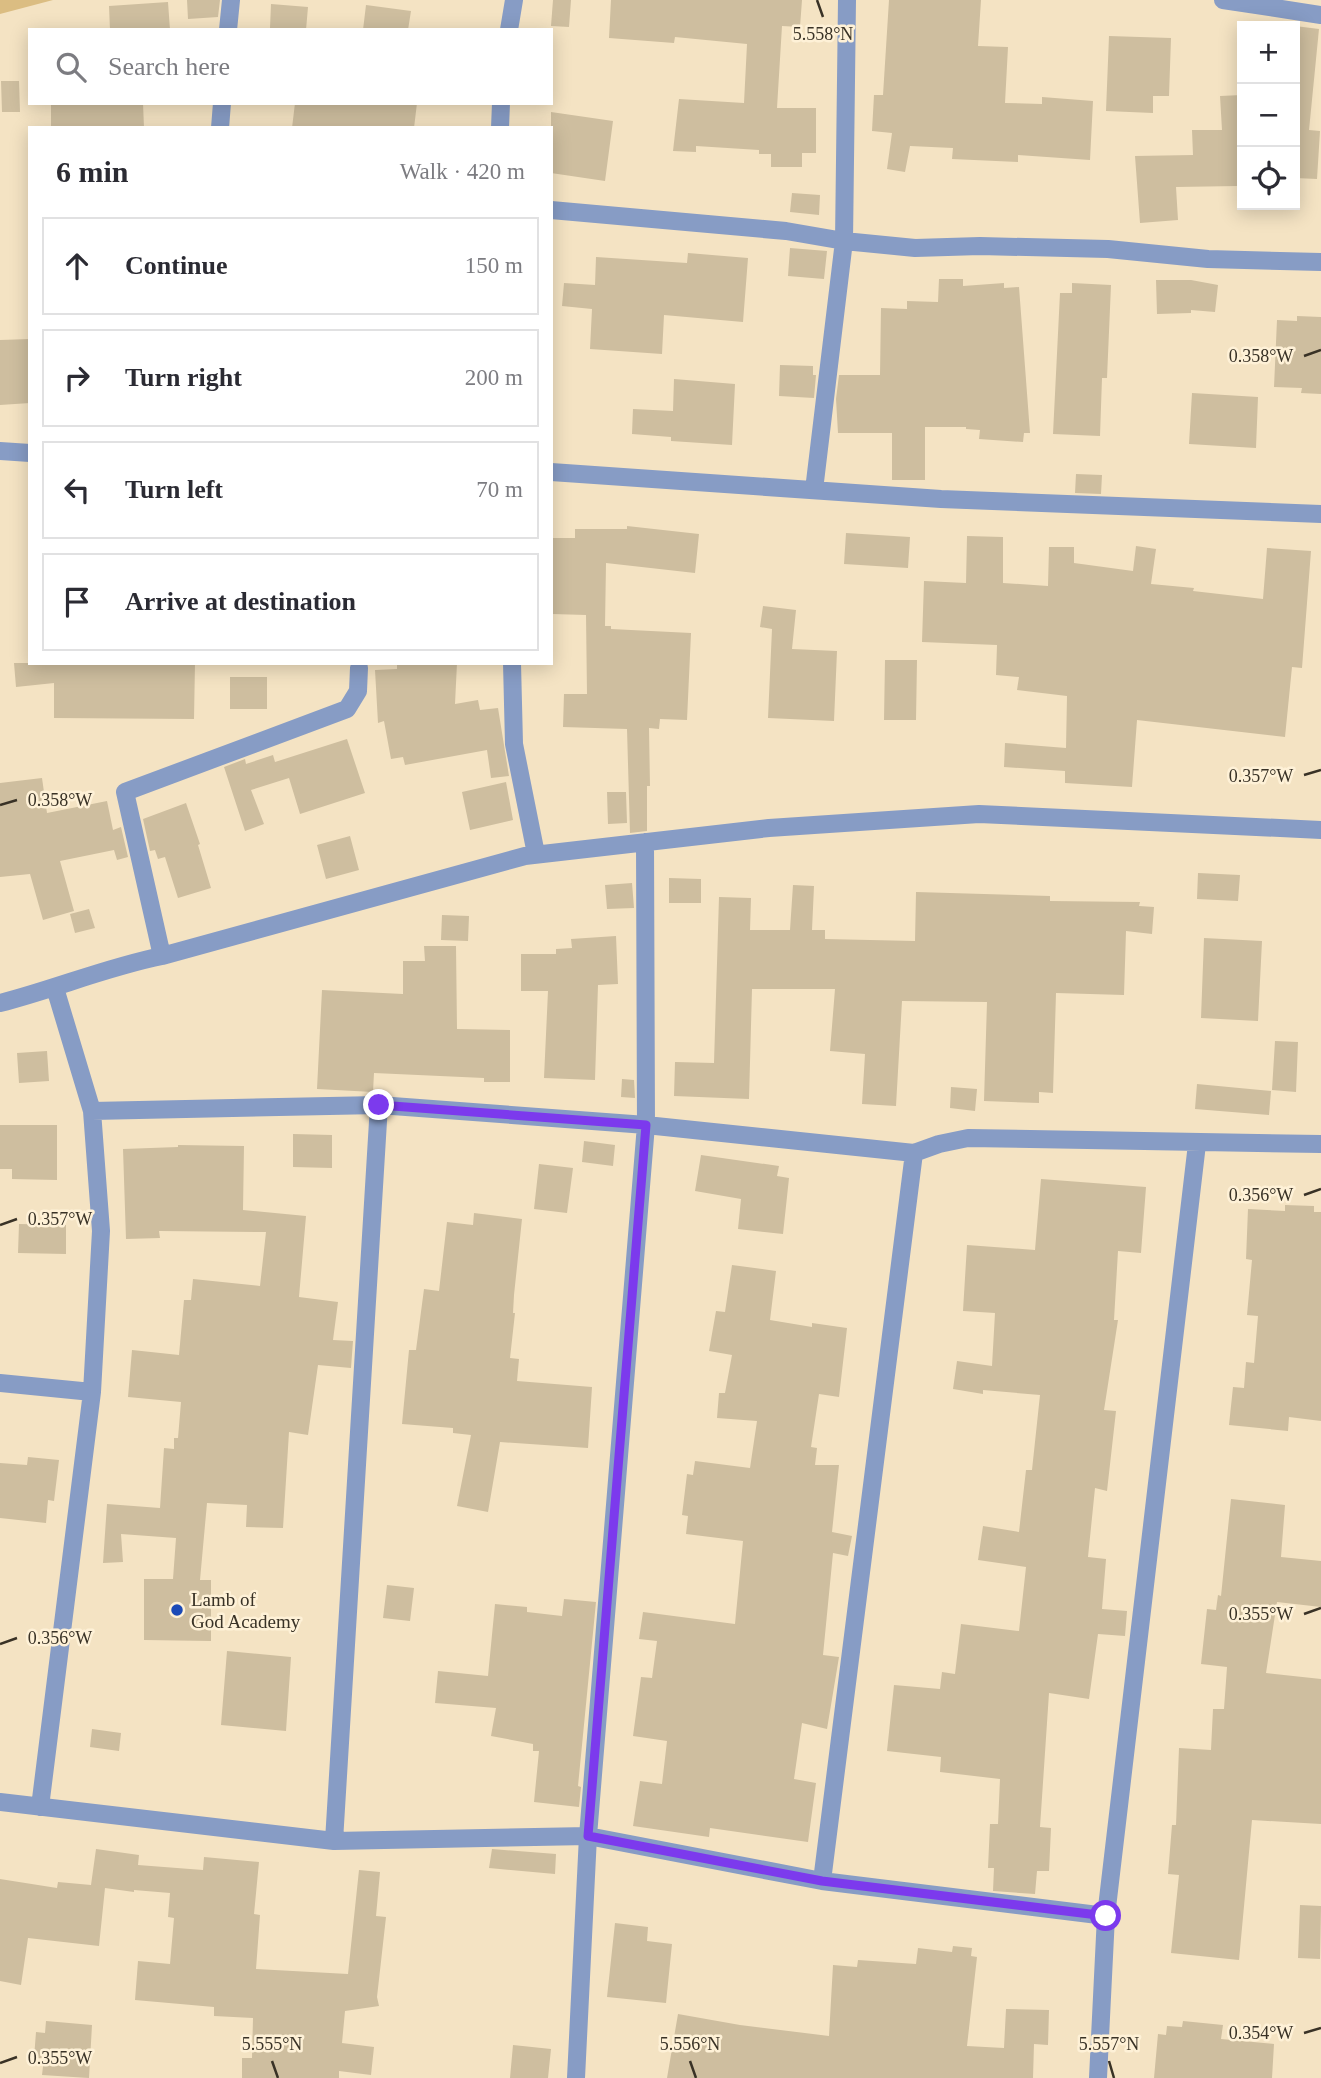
<!DOCTYPE html>
<html lang="en">
<head>
<meta charset="utf-8">
<style>
  body { margin:0; font-family:"Times New Roman",serif; background:#f2f2f3; color:#2b2b33 }
  .controls { position:absolute; right:21px; top:21px; display:grid; overflow:hidden; border-radius:0px; box-shadow:0 4px 18px #0003 }
  .controls button { width:63px; height:63px; display:grid; place-items:center; padding:0; border:0; border-bottom:2px solid #e1e1e2; background:#fff; color:#2b2b33; font:35px sans-serif }
  .stop { position:absolute; width:21px; height:21px; margin:-16px; border:5px solid #7c3aed; border-radius:50%; background:#fff }
  .stop.end { background:#7c3aed; border-color:#fff; box-shadow:0 2px 7px #0008 }
  .list { margin:0; padding:0; list-style:none }
  h2 { display:flex; justify-content:space-between; align-items:center; height:91px; margin:0; padding:0 28px; font-size:30px }
  h2 small { font-size:23px; font-weight:400; color:#7c7c81 }
  .list li { display:grid; grid-template-columns:46px 1fr auto; gap:21px; align-items:center; box-sizing:border-box; height:98px; margin:0 14px 14px; padding:0 14px; border:2px solid #e1e1e2; border-radius:0px }
  .list b { display:block; font-size:26px; white-space:nowrap }
  .list em { font-size:23px; font-style:normal; color:#7c7c81 }
  .icon { flex:none; width:38px; height:38px; fill:none; stroke:currentColor; stroke-width:2; stroke-linecap:round; stroke-linejoin:round }
  .map { position:relative; flex:none; width:1321px; height:2078px; overflow:hidden }
  .search { position:absolute; background:#fff; box-shadow:0 4px 18px #0003; left:28px; top:28px; width:525px; height:77px; display:flex; align-items:center; gap:18px; box-sizing:border-box; padding:0 24px; border-radius:0px; color:#7c7c81; font-size:26px }
  .panel { position:absolute; background:#fff; box-shadow:0 4px 18px #0003; left:28px; top:126px; width:525px; height:539px; border-radius:0px }
  .map>svg:first-child { display:block }
  .green { fill:#dbbd82 }
  .building { fill:#cebe9f }
  .lines { fill:none; stroke-linecap:round; stroke-linejoin:round }
  .minor { stroke:#879cc5; stroke-width:18 }
  .route { stroke:#7c3aed; stroke-width:9 }
  .ticks { fill:none; stroke:#393226; stroke-width:2.5 }
  .poi-dot { fill:#1b4ab7; stroke:#fef1d7; stroke-width:2.5 }
  .labels { text-anchor:middle; stroke-width:5; stroke-linejoin:round; paint-order:stroke }
  .poi-label { font-size:19px; fill:#393226; stroke:#fef1d7; text-anchor:start }
  .ticks-label { font-size:18px; text-anchor:middle; fill:#393226; stroke:#fef1d7; stroke-width:5; stroke-linejoin:round; paint-order:stroke }
</style>
</head>
<body>
<div class="map">
<svg width="1321" height="2078" viewBox="0 0 1321 2078">
  <rect width="100%" height="100%" fill="#f4e3c3"/>
  <!-- green -->
  <path class="green" d="M0 0H53L0 14Z"/>
  <!-- building -->
  <path class="building" d="M187 0H220L218 17 188 19Z
    M553 0H571L569 27 551 26Z
    M611 0H802L800 27 782 26 777 108H816V153H802V167H771V154H759V150L696 146V152L673 151 679 99 744 103 747 44 675 37 674 43 609 38Z
    M889 0H981L978 46 1008 47 1005 103 1042 104V97L1093 101 1090 160 1018 155V162L952 159 953 148 910 146 905 172 887 169 892 133 872 131 874 95H883Z
    M168 2 170 30H110L109 6Z
    M271 4 308 7 306 30 270 28Z
    M366 5 411 11 408 30H363Z
    M1295 26 1319 29 1309 130 1320 131 1317 179 1295 178Z
    M1109 36 1171 38 1169 96H1153V113L1106 111Z
    M1 81H19L20 112H2Z
    M1242 95V174H1238V186L1176 187 1178 220 1140 223 1135 156 1193 155 1192 130H1222L1220 96Z
    M51 103H143L144 128H51Z
    M295 103H417L414 128H292Z
    M551 112 613 121 605 181 551 173Z
    M792 193 820 195 819 215 790 212Z
    M790 248 827 251 824 279 788 276Z
    M688 253 748 258 743 322 664 315 662 354 590 349 592 309 562 306 564 283 595 285 596 257 687 263Z
    M939 279H963V286L1004 283V288L1019 287 1030 433H1024L1023 442 979 439 980 430 966 429V427H925V480H892V433H838L836 399 839 375H880L881 308 907 309V301L938 302Z
    M1156 280H1191L1218 285 1215 312 1191 310V313L1157 314Z
    M1072 283 1111 285 1107 378H1102L1100 436 1053 434 1060 293H1072Z
    M1297 316 1321 317V394L1301 393 1302 388 1274 387 1277 320 1297 321Z
    M30 339V403L0 405V340Z
    M780 365 813 366V375H816L814 398 779 396Z
    M674 379 735 384 732 445 671 441V437L632 434 633 409 673 411Z
    M1192 393 1258 397 1256 448 1189 444Z
    M1076 474 1102 475 1101 494 1075 493Z
    M627 526 699 534 695 573 606 563 605 626H611V629L691 633 687 720 660 719 659 729 649 728 650 786H647V831L630 833 627 729 563 727 564 694H587L586 615 552 614 553 538H575V529H627Z
    M846 533 910 537 908 568 844 564Z
    M967 536 1003 537V583L1048 586 1049 547H1074V563L1133 571 1136 546 1156 549 1151 584 1194 588 1193 591 1263 599 1267 548 1311 551 1302 668 1292 667 1285 737 1137 720 1132 787 1065 783V771L1004 767 1005 743 1066 748 1067 696 1017 690 1019 677 996 675 997 645 922 642 924 581 966 583Z
    M763 606 796 610 792 649 837 651 834 721 768 718 772 629 760 627Z
    M885 660H917L916 720H884Z
    M14 663H195L194 719 54 718V683L16 687Z
    M457 663 455 704 478 700 480 710 498 708 509 776 491 778 487 750 405 765 403 757 391 759 384 721 378 723 375 670 397 669V664Z
    M230 677H267V709H230Z
    M347 739 365 793 300 814 289 778 251 790 264 824 245 831 224 767 245 759 246 764 273 755 275 762Z
    M42 778 47 813 107 801 113 830 121 827 128 857 117 860 114 850 60 861 74 911 43 920 30 874 0 877V783Z
    M506 782 513 820 470 830 462 792Z
    M607 792H626L627 823 608 824Z
    M186 803 200 844 198 845 211 888 178 898 165 857 158 859 155 850 150 851 143 819Z
    M350 836 359 870 326 879 317 845Z
    M1198 873 1240 875 1238 901 1197 899Z
    M669 878 701 879V903H669Z
    M632 883 634 908 607 909 605 885Z
    M793 885 814 886 812 930H825V939L915 941 916 892 1050 896V901L1140 902 1139 906 1154 907 1152 934 1126 931 1124 995 1056 993 1053 1093 1039 1092V1103L984 1101 987 1002 902 1001 896 1106 862 1104 865 1054 830 1051 835 989H752L749 1099 674 1096 675 1062 714 1063 719 897 751 898 750 930H790Z
    M89 909 95 928 75 933 70 914Z
    M442 915 469 916 468 941 441 940Z
    M616 936 618 984 598 985 595 1080 544 1078 548 991H521V954H556V949L572 948 571 939Z
    M1204 938 1262 941 1258 1021 1201 1018Z
    M424 946H456L457 1029 510 1030V1082H484V1078L374 1073 373 1092 317 1089 322 990 403 994V961H425Z
    M1275 1041 1298 1042 1296 1092 1272 1090Z
    M47 1051 49 1081 19 1083 17 1053Z
    M622 1079 634 1080 635 1098 621 1097Z
    M1197 1084 1271 1091 1269 1115 1195 1109Z
    M951 1087 977 1089 975 1111 950 1108Z
    M0 1125H57V1180L12 1179V1169H0Z
    M293 1134 332 1135V1168L293 1167Z
    M584 1141 615 1145 613 1166 582 1162Z
    M178 1145 244 1146 243 1210 306 1216 299 1297 338 1302 333 1340 353 1341 351 1368 318 1365 308 1435 289 1432 283 1528 246 1527 247 1505 207 1503 200 1580H211V1641L144 1640V1579H173L176 1538 121 1534 123 1562 103 1563 107 1504 160 1508 164 1448 174 1449V1438H178L181 1402 128 1397 132 1350 179 1355 184 1300H191L193 1279 260 1286 266 1232 159 1231 160 1238 126 1239 123 1149 178 1147Z
    M701 1155 779 1166 777 1176 789 1178 783 1234 738 1229 741 1199 695 1191Z
    M539 1164 573 1168 567 1213 534 1209Z
    M1041 1179 1146 1187 1141 1253 1118 1251 1114 1320H1118L1104 1410 1116 1411 1107 1491 1095 1488 1088 1557 1106 1559 1102 1609 1127 1611 1125 1636 1098 1634 1089 1699 1049 1693 1040 1827 1051 1828 1049 1871H1037L1035 1894 993 1891 994 1868H988L990 1824H998L1000 1779 940 1772 941 1757 887 1751 894 1685 940 1689 942 1672 955 1674 961 1624 1019 1631 1026 1567 978 1560 983 1526 1019 1532 1026 1470H1032L1040 1395 983 1390V1394L953 1389 957 1361 992 1366 995 1313 963 1311 967 1245 1035 1250Z
    M1285 1205 1314 1206V1212H1321V1421L1289 1417 1288 1431 1229 1425 1233 1387 1244 1388 1246 1362 1254 1363 1258 1316 1247 1315 1252 1260 1246 1259 1248 1209 1285 1211Z
    M474 1213 522 1219 514 1295 513 1313H515L510 1358 519 1359 517 1381 592 1387 588 1448 500 1442 488 1512 457 1506 471 1435 453 1433V1428L402 1424 409 1350H416L424 1289 439 1291 447 1222 473 1225Z
    M19 1224 66 1225V1254L18 1253Z
    M732 1265 776 1271 770 1320 812 1327V1323L847 1328 839 1397 819 1394 811 1447 817 1448 815 1465H839L832 1532 852 1536 848 1556 833 1553 823 1655 839 1657 827 1729 802 1723 794 1779 816 1783 808 1842 710 1828 709 1837 633 1826 640 1781 662 1784 667 1741 633 1736 641 1677 652 1678 657 1641 639 1639 643 1612 735 1624 743 1541 686 1534 688 1516 682 1515 687 1474 693 1475 695 1461 750 1468 757 1421 717 1418 719 1393H725L732 1355 709 1351 716 1311 725 1312Z
    M28 1457 59 1460 54 1501 48 1500 46 1523 0 1518V1463L27 1465Z
    M1231 1499 1285 1505 1281 1557 1321 1561V1607L1277 1602 1266 1673 1321 1679V1824L1252 1820 1239 1960 1171 1953 1179 1875 1168 1874 1172 1825H1176L1179 1748 1211 1750 1213 1709H1224L1227 1667 1201 1664 1207 1609 1216 1610 1218 1595 1221 1596Z
    M387 1585 414 1588 410 1621 383 1618Z
    M564 1599 596 1602 578 1786 581 1787 579 1807 534 1802 539 1751H533V1744L491 1736 496 1708 435 1703 438 1671 488 1676 495 1604 527 1607V1612L562 1616Z
    M227 1651 291 1657 286 1731 221 1725Z
    M92 1729 121 1733 119 1751 90 1747Z
    M96 1849 139 1855 138 1865 203 1870 204 1857 259 1862 254 1914 260 1915 256 1969 348 1974 359 1870 380 1872 376 1916 386 1917 377 1997 379 2006 345 2011 342 2043 374 2047 371 2075 339 2071V2078H242V2058H252L253 2018 214 2016V2007L135 2000 138 1961 170 1964 174 1918 168 1917 170 1893 134 1890V1892L105 1888 99 1946 28 1938 21 1985 0 1981V1879L57 1888 58 1882 91 1885Z
    M492 1849 556 1854 555 1874 489 1868Z
    M1300 1905 1321 1906 1320 1959 1298 1958Z
    M615 1923 648 1927 647 1941 672 1944 666 2003 607 1997Z
    M953 1946 972 1948 971 1956 977 1957 967 2046 1004 2048 1006 2009 1049 2010 1048 2045 1034 2044 1033 2078H667L678 2014 740 2025 829 2036 833 1965 857 1967 858 1960 916 1964 918 1948 952 1952Z
    M46 2021 92 2025 89 2078 42 2075 44 2058H34L36 2032 45 2033Z
    M1183 2021 1223 2025 1221 2039 1274 2044 1272 2078H1154L1158 2034 1166 2035 1167 2026 1182 2027Z
    M513 2045 551 2049 548 2078H510Z"/>
  <g class="lines">
    <!-- minor -->
    <path class="minor" d="M1223 0 1321 15
      M228 30 231 0
      M509 30 514 0
      M220 128 222 103
      M500 128 501 103
      M551 210 786 231 844 241 915 248 980 246 1108 249 1208 259 1321 262
      M0 451 30 453
      M551 472 941 499 1321 514
      M814 490 844 241 847 0
      M512 663 514 744 536 854
      M162 956 125 792 347 709 358 691 359 668
      M0 1003C55 989 107 967 162 956L525 856 769 828 979 814 1321 830
      M92 1111 379 1105 646 1125 914 1153 939 1144 968 1138 1321 1144
      M0 1383 92 1392
      M0 1802 334 1841 588 1836 822 1881 1106 1916
      M40 1807 92 1392 101 1231 92 1111 55 988
      M334 1841 379 1105
      M822 1881 914 1153
      M576 2078 588 1836 646 1125 645 842
      M1098 2078 1106 1916 1197 1144"/>
  </g>
  <g class="lines">
    <!-- route -->
    <path class="route" d="M379 1105 646 1125 588 1836 822 1881 1106 1916"/>
  </g>
  <!-- ticks -->
  <path class="ticks" d="M817 0 823 17M1304 356 1321 350M1304 775 1321 770M0 805 17 800M1304 1195 1321 1189M0 1225 17 1219M1304 1614 1321 1608M0 1644 17 1638M1304 2033 1321 2028M272 2061 278 2078M690 2061 696 2078M1109 2061 1114 2078M0 2063 17 2057"/>
  <!-- markers -->
  <circle class="poi-dot" cx="177" cy="1610" r="7"/>
  <g class="labels">
    <!-- poi labels -->
    <g class="poi-label">
      <text x="191" y="1606">Lamb of<tspan x="191" dy="22">God Academy</tspan></text>
    </g>
  </g>
  <g class="ticks-label">
    <text x="823" y="40">5.558°N</text>
    <text x="1261" y="362">0.358°W</text>
    <text x="1261" y="782">0.357°W</text>
    <text x="60" y="806">0.358°W</text>
    <text x="1261" y="1201">0.356°W</text>
    <text x="60" y="1225">0.357°W</text>
    <text x="1261" y="1620">0.355°W</text>
    <text x="60" y="1644">0.356°W</text>
    <text x="1261" y="2039">0.354°W</text>
    <text x="272" y="2050">5.555°N</text>
    <text x="690" y="2050">5.556°N</text>
    <text x="1109" y="2050">5.557°N</text>
    <text x="60" y="2064">0.355°W</text>
  </g>
</svg>
<div class="controls">
<button>+</button>
<button>−</button>
<button><svg class="icon" aria-label="locate" viewBox="0 0 24 24"><circle cx="12" cy="12" r="6"/><path d="M12 2v4M12 18v4M2 12h4M18 12h4"/></svg></button>
</div>
<div class="stop" style="left:1106px;top:1916px"></div>
<div class="stop end" style="left:379px;top:1105px"></div>
<div class="search"><svg class="icon" aria-label="search" viewBox="0 0 24 24"><circle cx="10" cy="10" r="6"/><path d="M15 15l6 6"/></svg>Search here</div>
<section class="panel">
<h2>6 min<small>Walk · 420 m</small></h2>
<ul class="list">
<li><svg class="icon" aria-label="ahead" viewBox="0 0 24 24"><path d="M12 20V5M6 11l6-6 6 6"/></svg><div><b>Continue</b></div><em>150 m</em></li>
<li><svg class="icon" aria-label="right" viewBox="0 0 24 24"><path d="M7 20v-9h11M14 6l5 5-5 5"/></svg><div><b>Turn right</b></div><em>200 m</em></li>
<li><svg class="icon" aria-label="left" viewBox="0 0 24 24"><path d="M17 20v-9H6M10 6l-5 5 5 5"/></svg><div><b>Turn left</b></div><em>70 m</em></li>
<li><svg class="icon" aria-label="arrive" viewBox="0 0 24 24"><path d="M6 21V4h12l-3 4 3 4H6"/></svg><div><b>Arrive at destination</b></div></li>
</ul>
</section>
</div>
</body>
</html>
